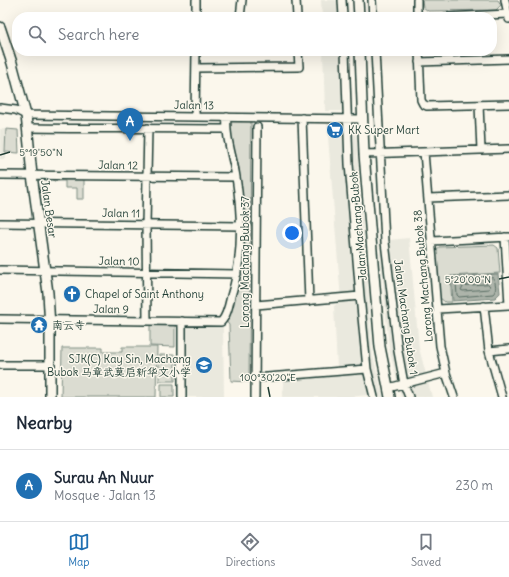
<!DOCTYPE html>
<html lang="en">
<head>
<meta charset="utf-8">
<style>
  body { margin:0; font-family:Delius,"LXGW WenKai TC",sans-serif; background:#f2f2f3; color:#1f2937 }
  .you { position:absolute; left:292px; top:233px; width:14px; height:14px; margin:-10px; border:3px solid #fff; border-radius:50%; background:#1a73e8; box-shadow:0 0 0 6px #1a73e833 }
  .badge { display:grid; place-items:center; width:26px; height:26px; border-radius:50%; background:#1f6fb2; color:#fff; font-size:13px; font-weight:700 }
  .pin { position:absolute; translate:-50% -33px; filter:drop-shadow(0 1px 2px #0008) }
  .pin::after { content:''; position:absolute; top:21px; width:14px; height:12px; background:inherit; clip-path:polygon(0 0,100% 0,50% 100%) }
  .list { margin:0; padding:0; list-style:none }
  h2 { display:flex; justify-content:space-between; align-items:center; height:52px; margin:0; padding:0 16px; font-size:17px }
  h2 small { font-size:13px; font-weight:400; color:#747a83 }
  .list li { display:grid; grid-template-columns:26px 1fr auto; gap:12px; align-items:center; box-sizing:border-box; height:72px; padding:0 16px; border-top:1px solid #e0e1e3 }
  .list b { display:block; font-size:15px; white-space:nowrap }
  .list p { margin:0; font-size:13px; white-space:nowrap; color:#747a83 }
  .list em { font-size:13px; font-style:normal; color:#747a83 }
  .icon { flex:none; width:22px; height:22px; fill:none; stroke:currentColor; stroke-width:2; stroke-linecap:round; stroke-linejoin:round }
  .map { position:relative; flex:none; width:509px; height:397px; overflow:hidden }
  .search { position:absolute; background:#fff; box-shadow:0 4px 16px #0002; left:12px; right:12px; top:12px; height:44px; display:flex; align-items:center; gap:10px; box-sizing:border-box; padding:0 14px; border-radius:16px; color:#747a83; font-size:15px }
  .sheet { height:124px; background:#fff }
  nav { display:flex; justify-content:space-around; align-items:center; box-sizing:border-box; height:56px; border-top:1px solid #e0e1e3; background:#fff; font-size:11px; color:#747a83 }
  nav a { display:grid; justify-items:center; gap:2px }
  nav .on { color:#1f6fb2 }
  .map>svg:first-child { display:block }
  .built { fill:#eae9de }
  .green { fill:#dbdcd1; stroke:#7d8c82 }
  .water { fill:#adb4aa; stroke:#74847b }
  .lines { fill:none; stroke-linecap:round; stroke-linejoin:round }
  .shore { stroke:#586d63; stroke-width:1 }
  .street-casing { stroke:#1f3d34; stroke-width:10 }
  .secondary-casing { stroke:#1f3d34; stroke-width:12 }
  .street { stroke:#fbf7ec; stroke-width:7 }
  .secondary { stroke:#fbf7ec; stroke-width:9 }
  .ticks { fill:none; stroke:#1f3d34; stroke-width:1.5 }
  .labels { text-anchor:middle; stroke-width:3; stroke-linejoin:round; paint-order:stroke }
  .street-label { font-size:11px; fill:#1f3d34; stroke:#fbf7ec }
  .poi-label { font-size:11px; fill:#1f3d34; stroke:#fbf7ec; text-anchor:start }
  .ticks-label { font-size:10px; text-anchor:middle; fill:#1f3d34; stroke:#fbf7ec; stroke-width:3; stroke-linejoin:round; paint-order:stroke }
</style>
</head>
<body>
<div class="map">
<svg width="509" height="397" viewBox="0 0 509 397">
  <rect width="100%" height="100%" fill="#fbf7ec"/>
  <filter id="ink" filterUnits="userSpaceOnUse"><feTurbulence type="fractalNoise" baseFrequency=".025" numOctaves="2"/><feDisplacementMap in="SourceGraphic" scale="8" xChannelSelector="R" yChannelSelector="G"/><feConvolveMatrix kernelMatrix="1 2 1 2 8 2 1 2 1" color-interpolation-filters="sRGB"/></filter>
  <g filter="url(#ink)">
    <!-- built -->
    <path class="built" d="M321 0H348L349 17H322Z
      M323 51H350L353 111H325Z
      M327 124 355 125 373 356 383 397H370L369 395 348 397H282L284 371 337 368 334 306 341 300Z
      M0 129 18 130 19 153 6 152V159H0Z
      M409 238 419 348 432 397H401L389 348 379 241Z
      M189 323 223 325 224 397H184V326Z"/>
    <!-- green -->
    <path class="green" d="M422 0H498L501 5 496 10 428 11 423 7Z
      M230 120 251 121 249 382 231 381 229 325 226 321 232 298 239 282 240 181 239 168 227 123Z
      M6 129 18 130 19 153 5 152Z
      M53 176 84 177V199H77V188H65V181H53Z
      M494 245 498 248 500 273 450 276 452 302H445L440 298 436 253 439 247Z
      M150 322 175 323V347L150 346Z
      M122 347H157L156 397H61L62 348H103V352H122Z
      M159 355H175V381H159Z
      M161 384H174V397H161Z"/>
    <!-- water -->
    <path class="water" d="M498 274 500 293 495 298 453 301 451 277Z"/>
    <g class="lines">
      <!-- shore -->
      <path class="shore" d="M493 278C496 282 497 291 493 294L459 297 457 295 456 283 457 281Z
        M488 284 490 286 489 289 463 291 461 290 463 286Z"/>
      <!-- street casing -->
      <g class="street-casing">
        <path id="street" d="M296 0 297 17
          M342 0 343 17
          M372 0 373 17
          M417 0V17
          M505 0 509 19
          M196 17V0
          M240 17 242 0
          M446 17 508 14
          M345 51 349 164 360 296 367 369 374 397
          M375 51 385 242 398 351 404 384 409 397
          M419 51 421 100 423 104 427 106 509 104
          M419 62 509 59
          M196 68 299 67 298 51
          M479 105 481 150
          M0 108 16 110 26 115 362 119
          M195 116 196 51
          M302 118 309 301
          M28 128C94 129 160 128 226 129
          M424 152 440 346 446 373 454 397
          M364 154 509 149
          M0 175 236 177
          M428 198 509 195
          M0 223 241 226
          M505 237 509 305
          M432 241 509 237
          M0 270 237 274
          M256 305 360 296
          M484 306 489 351 502 397
          M438 309 509 305
          M0 319 221 322C227 316 229 305 231 296 243 259 242 215 236 177 233 157 225 137 227 117
          M147 321 146 225 148 128
          M182 321V397
          M489 351 509 349
          M0 365H50
          M255 378 367 369
          M388 388 446 373
          M255 397 257 127"/>
      </g>
      <!-- secondary casing -->
      <g class="secondary-casing">
        <path id="secondary" d="M358 0 359 17
          M0 27 12 63 26 115 32 175 48 293 50 327V397
          M360 51 364 154 380 347 390 397"/>
      </g>
      <!-- street -->
      <use href="#street" class="street"/>
      <!-- secondary -->
      <use href="#secondary" class="secondary"/>
    </g>
  </g>
  <!-- ticks -->
  <path class="ticks" d="M0 155 10 152M499 279 509 277M268 387 270 397"/>
  <!-- icons -->
  <defs>
    <g id="supermarket-disc" transform="scale(0.9)"><circle r="9.5" fill="#1f6fb2" stroke="#fbf7ec"/><path d="M-6-5.5h2.5l.6 2H6L4.5 2H-2.5L-4.4-4H-6ZM-1.5 3.2a1.3 1.3 0 1 0 .1 0ZM3 3.2a1.3 1.3 0 1 0 .1 0Z" fill="#fff"/></g>
    <g id="church-disc" transform="scale(0.9)"><circle r="9.5" fill="#1f6fb2" stroke="#fbf7ec"/><path d="M-1.2-6h2.4v3.5h3.3v2.4h-3.3V6h-2.4V-.1h-3.3v-2.4h3.3Z" fill="#fff"/></g>
    <g id="temple-disc" transform="scale(0.9)"><circle r="9.5" fill="#1f6fb2" stroke="#fbf7ec"/><path d="M0-6L5-2H3V0L6.5 2.5H4V6H1.5V3h-3V6H-4V2.5H-6.5L-3 0V-2H-5Z" fill="#fff"/></g>
    <g id="school-disc" transform="scale(0.9)"><circle r="9.5" fill="#1f6fb2" stroke="#fbf7ec"/><path d="M0-5L7-2L0 1L-7-2ZM-4 1L0 2.5L4 1V4Q0 6-4 4Z" fill="#fff"/></g>
  </defs>
  <g fill-rule="evenodd">
    <use href="#supermarket-disc" x="335" y="130"/>
    <use href="#church-disc" x="72" y="294"/>
    <use href="#temple-disc" x="39" y="325"/>
    <use href="#school-disc" x="204" y="365"/>
  </g>
  <g class="labels">
    <!-- street labels -->
    <g class="street-label">
      <text transform="translate(194 105) rotate(1)" y="4">Jalan 13</text>
      <text transform="translate(118 165) rotate(1)" y="4">Jalan 12</text>
      <text transform="translate(49 209) rotate(82)" y="4">Jalan Besar</text>
      <text transform="translate(121 213) rotate(1)" y="4">Jalan 11</text>
      <text transform="translate(358 226) rotate(-95)" y="4">Jalan Machang Bubok</text>
      <text transform="translate(119 261) rotate(1)" y="4">Jalan 10</text>
      <text transform="translate(245 262) rotate(-90)" y="4">Lorong Machang Bubok 37</text>
      <text transform="translate(423 276) rotate(-95)" y="4">Lorong Machang Bubok 38</text>
      <text transform="translate(111 309) rotate(1)" y="4">Jalan 9</text>
      <text transform="translate(406 317) rotate(82)" y="4">Jalan Machang Bubok 1</text>
    </g>
    <!-- poi labels -->
    <g class="poi-label">
      <text x="348" y="134">KK Super Mart</text>
      <text x="85" y="298">Chapel of Saint Anthony</text>
      <text x="52" y="329">南云寺</text>
      <text x="191" y="363" text-anchor="end">SJK(C) Kay Sin, Machang<tspan x="191" dy="13">Bubok 马章武莫启新华文小学</tspan></text>
    </g>
  </g>
  <g class="ticks-label">
    <text x="41" y="156">5°19'50"N</text>
    <text x="468" y="283">5°20'00"N</text>
    <text x="268" y="381">100°30'20"E</text>
  </g>
</svg>
<div class="you"></div>
<div class="pin badge" style="left:130px;top:141px">A</div>
<div class="search"><svg class="icon" aria-label="search" viewBox="0 0 24 24"><circle cx="10" cy="10" r="6"/><path d="M15 15l6 6"/></svg>Search here</div>
</div>
<section class="sheet">
<h2>Nearby<small></small></h2>
<ul class="list">
<li><span class="badge">A</span><div><b>Surau An Nuur</b><p>Mosque · Jalan 13</p></div><em>230 m</em></li>
</ul>
</section>
<nav>
<a class="on"><svg class="icon" aria-label="map" viewBox="0 0 24 24"><path d="M3 6l6-2 6 2 6-2v14l-6 2-6-2-6 2zM9 4v14M15 6v14"/></svg>Map</a>
<a><svg class="icon" aria-label="directions" viewBox="0 0 24 24"><path d="M12 3l9 9-9 9-9-9zM9 14v-3h6M13 9l2 2-2 2"/></svg>Directions</a>
<a><svg class="icon" aria-label="saved" viewBox="0 0 24 24"><path d="M7 4h10v16l-5-4-5 4z"/></svg>Saved</a>
</nav>
</body>
</html>
